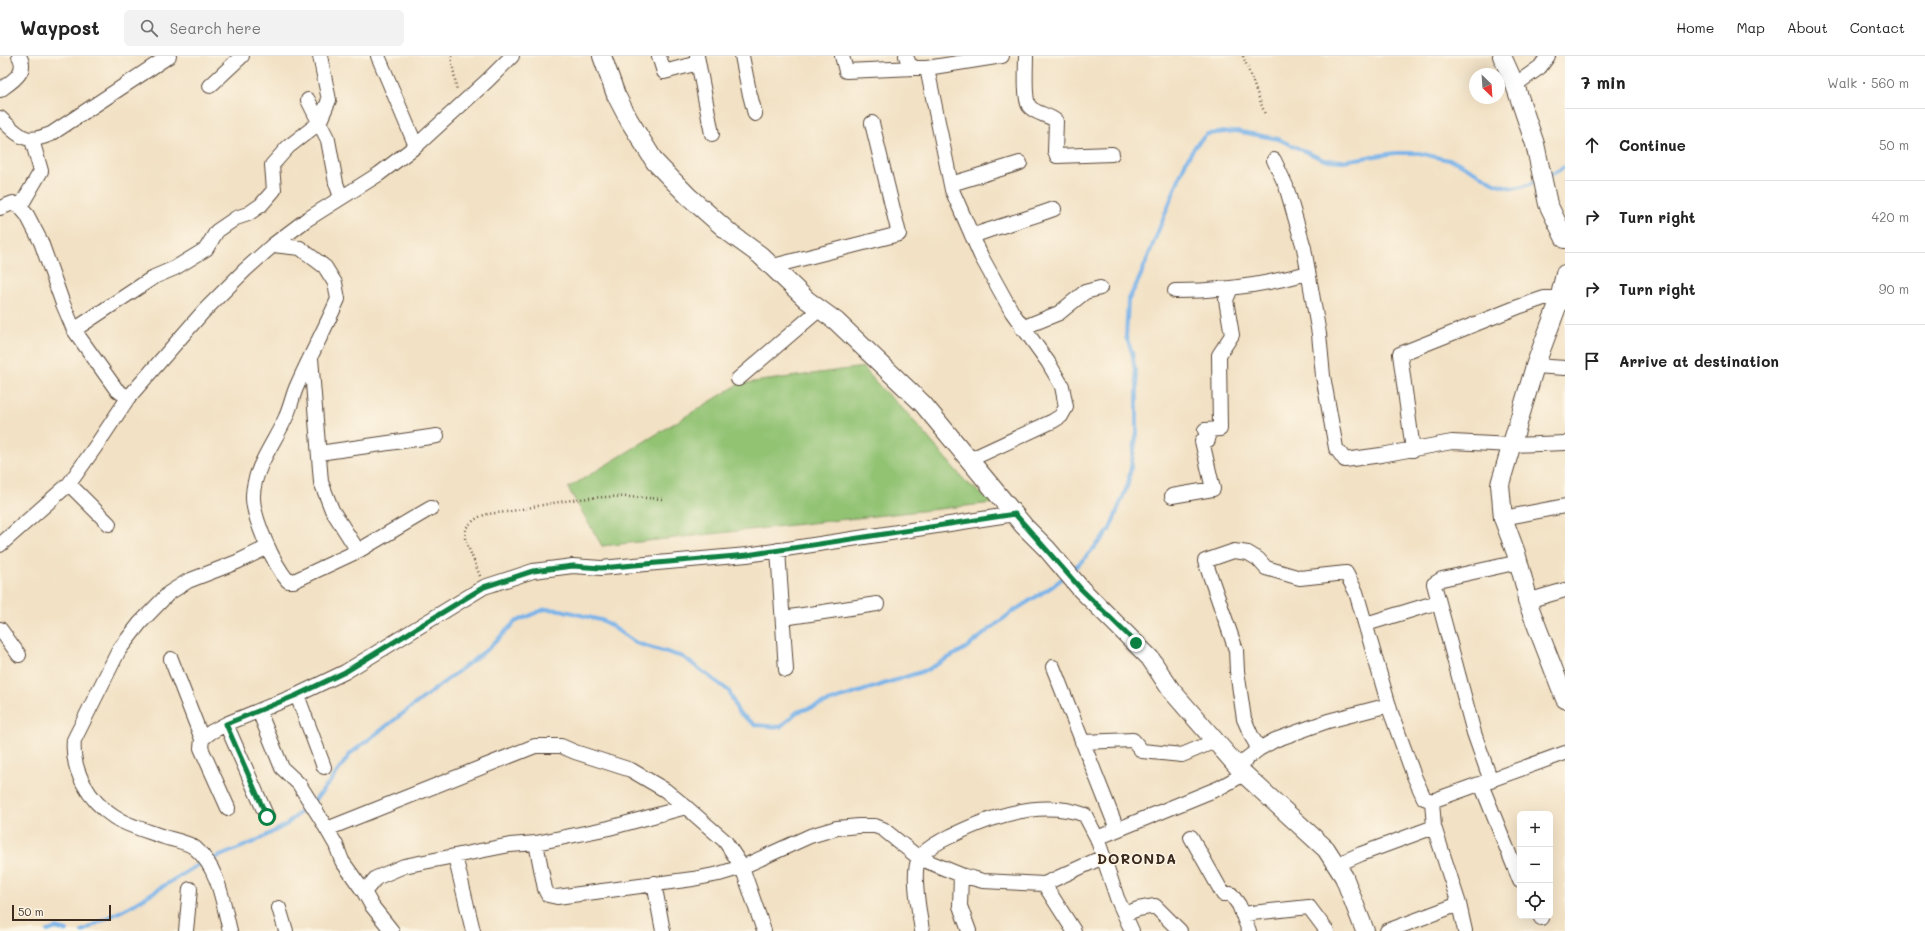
<!DOCTYPE html>
<html lang="en">
<head>
<meta charset="utf-8">
<style>
  body { margin:0; font-family:Mali,sans-serif; background:#f2f2f2; color:#222 }
  .controls { position:absolute; right:12px; bottom:12px; display:grid; overflow:hidden; border-radius:6px; box-shadow:0 4px 16px #0002 }
  .controls button { width:36px; height:36px; display:grid; place-items:center; padding:0; border:0; border-bottom:1px solid #e0e0e0; background:#fff; color:#222; font:20px sans-serif }
  .compass { position:absolute; left:1469px; top:12px; width:36px; height:36px; border-radius:50%; background:#fff; box-shadow:0 4px 16px #0002; rotate:155deg }
  .scale { position:absolute; left:12px; bottom:10px; width:99px; box-sizing:border-box; padding-left:4px; border:2px solid #3b2a1e; border-top:0; font-size:11px; line-height:14px; white-space:nowrap; color:#3b2a1e; -webkit-text-stroke:3px #fcf5e5; paint-order:stroke }
  .stop { position:absolute; width:12px; height:12px; margin:-9px; border:3px solid #0b8043; border-radius:50%; background:#fff }
  .stop.end { background:#0b8043; border-color:#fff; box-shadow:0 1px 4px #0008 }
  .list { margin:0; padding:0; list-style:none }
  h2 { display:flex; justify-content:space-between; align-items:center; height:52px; margin:0; padding:0 16px; font-size:17px }
  h2 small { font-size:13px; font-weight:400; color:#767676 }
  .list li { display:grid; grid-template-columns:26px 1fr auto; gap:12px; align-items:center; box-sizing:border-box; height:72px; padding:0 16px; border-top:1px solid #e0e0e0 }
  .list b { display:block; font-size:15px; white-space:nowrap }
  .list em { font-size:13px; font-style:normal; color:#767676 }
  .icon { flex:none; width:22px; height:22px; fill:none; stroke:currentColor; stroke-width:2; stroke-linecap:round; stroke-linejoin:round }
  .map { position:relative; flex:none; width:1565px; height:875px; overflow:hidden }
  header { display:flex; align-items:center; gap:24px; box-sizing:border-box; height:56px; padding:0 20px; background:#fff; border-bottom:1px solid #e0e0e0 }
  header strong { font-size:19px }
  nav { display:flex; gap:22px; margin-inline-start:auto; font-size:14px }
  .search { width:280px; height:36px; background:#f2f2f2; display:flex; align-items:center; gap:10px; box-sizing:border-box; padding:0 14px; border-radius:6px; color:#767676; font-size:15px }
  main { display:flex }
  aside { flex:1; background:#fff }
  .map>svg:first-child { display:block }
  .green { fill:#92c373; stroke:#667648 }
  .lines { fill:none; stroke-linecap:round; stroke-linejoin:round }
  .stream { stroke:#78b2e9; stroke-width:4 }
  .minor-casing { stroke:#564537; stroke-width:16 }
  .tertiary-casing { stroke:#564537; stroke-width:20 }
  .path { stroke:#564537; stroke-width:2.5; stroke-dasharray:1 3; stroke-linecap:butt }
  .minor { stroke:#fff; stroke-width:14 }
  .tertiary { stroke:#fff; stroke-width:18 }
  .route { stroke:#0b8043; stroke-width:5 }
  .labels { text-anchor:middle; stroke-width:3; stroke-linejoin:round; paint-order:stroke }
  .district-label { font-size:14px; font-weight:bold; letter-spacing:1px; fill:#3b2a1e; stroke:#fcf5e5 }
</style>
</head>
<body>
<header>
<strong>Waypost</strong>
<div class="search"><svg class="icon" aria-label="search" viewBox="0 0 24 24"><circle cx="10" cy="10" r="6"/><path d="M15 15l6 6"/></svg>Search here</div>
<nav><a>Home</a><a>Map</a><a>About</a><a>Contact</a></nav>
</header>
<main>
<div class="map">
<svg width="1565" height="875" viewBox="0 0 1565 875">
  <rect width="100%" height="100%" fill="#fcf5e5"/>
  <filter id="ink" filterUnits="userSpaceOnUse"><feTurbulence type="fractalNoise" baseFrequency=".025" numOctaves="2"/><feDisplacementMap in="SourceGraphic" scale="8" xChannelSelector="R" yChannelSelector="G"/><feConvolveMatrix kernelMatrix="1 2 1 2 8 2 1 2 1" color-interpolation-filters="sRGB"/></filter>
  <filter id="wash" filterUnits="userSpaceOnUse"><feTurbulence type="fractalNoise" baseFrequency=".012" numOctaves="4" result="noise"/><feDisplacementMap in="SourceGraphic" scale="16" xChannelSelector="R" yChannelSelector="G"/><feGaussianBlur stdDeviation="0.9" result="paint"/><feColorMatrix in="noise" values="0 0 0 0 0 0 0 0 0 0 0 0 0 0 0 0 0 1.4 0 .05"/><feComposite in="paint" operator="in"/></filter>
  <g filter="url(#wash)">
    <rect width="100%" height="100%" fill="#f2e1c4"/>
    <!-- green -->
    <path class="green" d="M863 311 881 332 908 358 965 425 993 447 602 490 568 432 739 328Z"/>
    <g class="lines">
      <!-- stream -->
      <path class="stream" d="M1548 120 1565 111
        M1071 515 1084 503 1109 475 1128 428 1137 376V328L1132 296 1126 281 1128 245 1140 221 1186 105 1196 89 1207 78 1236 75 1278 83 1324 104 1343 105 1395 97H1419L1457 106 1497 128 1513 132 1532 128 1538 125
        M314 745 333 722 351 697 489 592 515 566 545 553 561 554 604 565 636 587 683 601 729 635 738 656 755 669 780 671 797 656 927 614 966 592 1012 556 1053 530 1064 521
        M48 875 56 872 67 875
        M82 875 131 850 196 810 254 786 286 769 308 749"/>
    </g>
  </g>
  <g filter="url(#ink)">
    <g class="lines">
      <!-- minor casing -->
      <g class="minor-casing">
        <path id="minor" d="M378 0 416 90
          M659 0 664 16 698 7
          M697 0 712 78
          M742 0 749 35 755 58
          M842 0 846 15 915 12
          M906 0 909 8 915 12H927L952 134 981 200 1012 256 1048 306 1062 330 1066 351 1061 360 1053 365 969 404
          M1026 0C1026 10 1024 42 1029 50 1035 58 1048 58 1056 65L1055 95 1057 100 1112 98
          M927 12 1002 0
          M1515 29 1540 11 1548 0
          M210 30 242 0
          M0 34C11 26 29 16 19 0
          M308 44 328 84 336 127 341 141
          M0 62C20 80 24 89 51 78L169 0
          M1274 104 1286 130 1304 192 1319 278 1323 320 1336 392 1345 404 1381 399 1452 386 1512 389 1565 387
          M951 128 1020 107
          M20 151 41 115 32 84
          M0 152 13 147 20 151 27 159 41 186 63 248 74 274 116 333 128 342
          M972 180C999 170 1027 163 1054 153
          M273 189 300 192 325 211 335 227 338 243C325 273 309 302 296 332 292 342 290 353 285 363 274 387 254 412 253 439 252 461 274 509 288 525H294L358 495 431 452
          M773 210 899 178 872 67
          M1175 235C1219 235 1265 229 1308 217
          M1022 272 1059 257 1085 236 1100 232
          M74 274 154 221 175 212 206 193 217 175 236 162 248 158 261 149 274 134 272 109 288 91 319 67 329 44 320 0
          M311 302 321 426 332 454 358 495
          M1535 310 1565 312
          M738 323 820 253
          M1413 394 1400 298 1518 251 1544 242H1560
          M319 397 437 380
          M69 428 109 468
          M1172 440 1213 433 1202 385 1208 384 1205 374 1220 373 1219 299 1232 279 1226 244 1231 232
          M1503 462 1565 450
          M0 489 69 428 98 387 128 342 203 256 245 214 273 189 306 164 379 118 416 90 488 24 512 0
          M778 494 786 614
          M1527 545 1565 534
          M783 562 877 548
          M1366 568 1438 546
          M0 573 19 599
          M171 603 202 683 201 692 228 752
          M1053 611 1117 773
          M297 639 324 711
          M259 655 282 712 299 728 321 763 336 789 342 805 364 836 372 850 392 875
          M226 668 267 761
          M202 683 211 676 226 668 297 639 345 616 484 531 533 515 573 510 601 512 747 499 1015 458
          M1082 686 1133 684 1142 695 1182 699 1215 685
          M1259 693 1275 684 1328 665 1389 649
          M1237 710 1259 693 1252 681 1244 663 1237 615 1236 594 1205 505 1234 495 1248 497 1258 503 1266 512 1300 522 1346 517 1356 536 1391 657 1414 720 1424 742 1432 745 1565 697
          M1491 725 1474 677 1434 528 1442 523 1519 506
          M1481 728 1520 825
          M1432 745 1434 771 1459 848 1465 875
          M327 773 535 690H561L575 696 631 714 665 734 686 751 725 785 742 811 764 875
          M1191 781 1223 838H1231L1239 849 1249 875
          M1097 782 1219 732 1244 718
          M536 787 545 833 548 839 557 841 693 823 719 818 742 811 810 780 837 772 859 770H875L883 773 919 802 961 819 983 825 1044 828 1074 875
          M455 800 473 875
          M1336 809 1361 798 1434 771
          M961 819 960 850 969 875
          M654 827 663 875
          M1044 828 1103 801
          M364 836 376 822 404 810 510 789 536 787 609 772 686 751
          M279 852 286 875
          M1125 858 1138 853 1155 850 1180 875
          M1242 858 1309 851 1327 875
          M1540 860 1541 862
          M186 875 190 833
          M230 875C223 847 219 812 195 792 188 786 173 784 164 781 148 775 128 770 114 761 89 745 71 714 74 684L119 594 140 567 169 537 188 525 237 506 268 491
          M922 875C920 859 911 816 919 803 923 794 942 784 951 780 991 760 1042 743 1085 759L1097 782 1117 842 1132 875
          M1387 875 1459 848"/>
      </g>
      <!-- tertiary casing -->
      <g class="tertiary-casing">
        <path id="tertiary" d="M602 0 616 39 629 64 655 106 688 140 731 178 760 199 807 244 836 265 923 348 1024 470 1047 493 1081 533 1150 602 1171 634 1244 718 1326 793 1344 821 1365 875
          M1502 0 1515 29 1535 88 1548 148 1565 183
          M1565 218 1558 248 1535 310 1500 428 1503 462 1516 497 1526 534 1527 545 1565 643"/>
      </g>
      <!-- path -->
      <path class="path" d="M451 0 457 35
        M1243 0 1265 58
        M480 520 465 483 466 472C482 454 491 459 512 455 543 449 574 442 606 441 625 440 644 442 664 443"/>
      <!-- minor -->
      <use href="#minor" class="minor"/>
      <!-- tertiary -->
      <use href="#tertiary" class="tertiary"/>
    </g>
  </g>
  <g class="lines" filter="url(#ink)">
    <!-- route -->
    <path class="route" d="M267 761 226 668 297 639 345 616 484 531 533 515 573 510 601 512 747 499 1015 458 1081 533 1136 587"/>
  </g>
  <g class="labels">
    <!-- district labels -->
    <g class="district-label">
      <text x="1137" y="808">DORONDA</text>
    </g>
  </g>
</svg>
<div class="controls">
<button>+</button>
<button>−</button>
<button><svg class="icon" aria-label="locate" viewBox="0 0 24 24"><circle cx="12" cy="12" r="6"/><path d="M12 2v4M12 18v4M2 12h4M18 12h4"/></svg></button>
</div>
<svg class="compass" viewBox="-18 -18 36 36"><path d="M0-13l5 13h-10z" fill="#e53935"/><path d="M0 13l5-13h-10z" fill="#767676"/></svg>
<div class="scale">50 m</div>
<div class="stop" style="left:267px;top:761px"></div>
<div class="stop end" style="left:1136px;top:587px"></div>
</div>
<aside>
<h2>7 min<small>Walk · 560 m</small></h2>
<ul class="list">
<li><svg class="icon" aria-label="ahead" viewBox="0 0 24 24"><path d="M12 20V5M6 11l6-6 6 6"/></svg><div><b>Continue</b></div><em>50 m</em></li>
<li><svg class="icon" aria-label="right" viewBox="0 0 24 24"><path d="M7 20v-9h11M14 6l5 5-5 5"/></svg><div><b>Turn right</b></div><em>420 m</em></li>
<li><svg class="icon" aria-label="right" viewBox="0 0 24 24"><path d="M7 20v-9h11M14 6l5 5-5 5"/></svg><div><b>Turn right</b></div><em>90 m</em></li>
<li><svg class="icon" aria-label="arrive" viewBox="0 0 24 24"><path d="M6 21V4h12l-3 4 3 4H6"/></svg><div><b>Arrive at destination</b></div></li>
</ul>
</aside>
</main>
</body>
</html>
